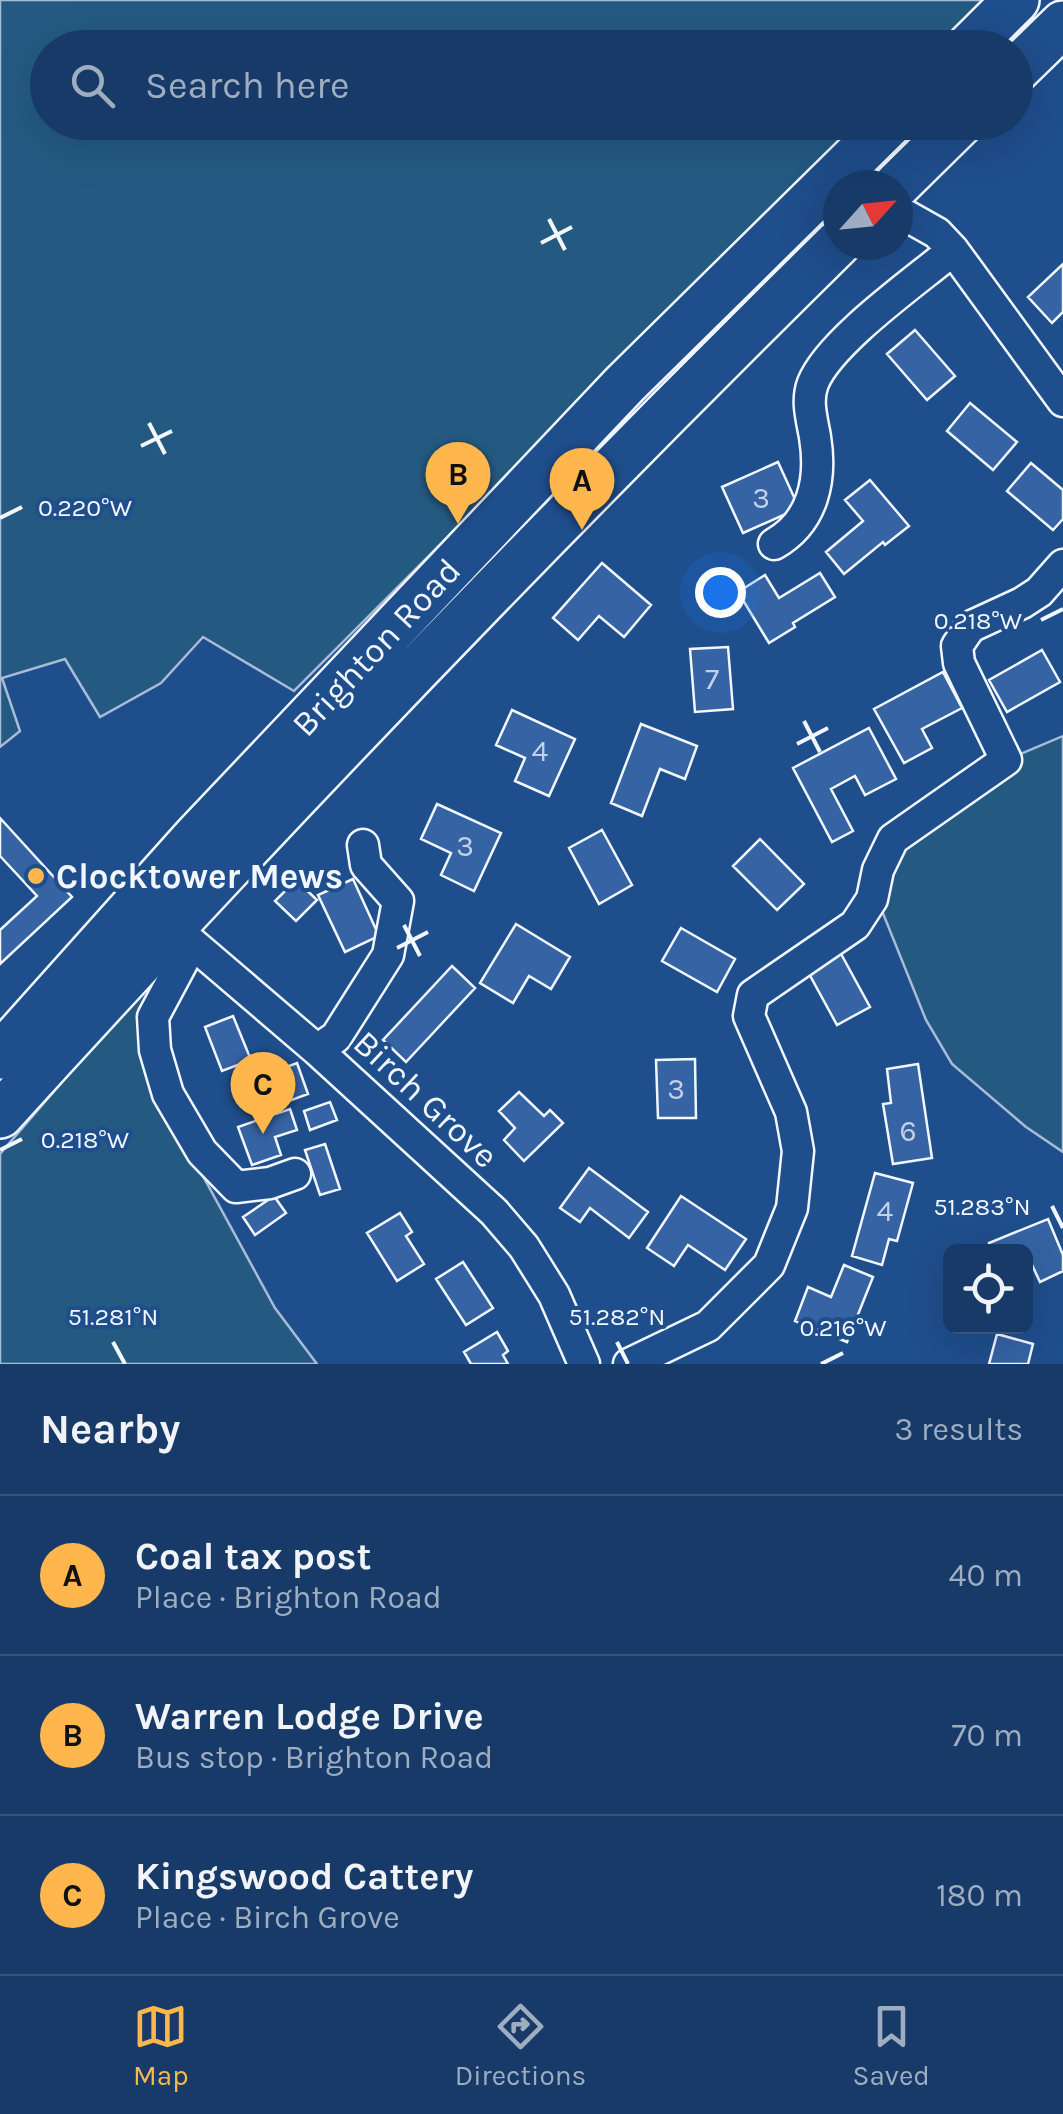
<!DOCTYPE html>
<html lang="en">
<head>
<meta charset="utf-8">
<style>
  body { margin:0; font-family:Karla,sans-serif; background:#244571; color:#f1f3f6 }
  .controls { position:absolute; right:30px; bottom:30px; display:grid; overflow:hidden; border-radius:15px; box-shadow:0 10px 40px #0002 }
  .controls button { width:90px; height:90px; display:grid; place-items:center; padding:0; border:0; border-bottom:2px solid #36547d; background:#173a69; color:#f1f3f6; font:50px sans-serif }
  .compass { position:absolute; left:823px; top:170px; width:90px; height:90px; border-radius:50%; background:#173a69; box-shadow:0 10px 40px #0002; rotate:63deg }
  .you { position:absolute; left:720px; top:592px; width:35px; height:35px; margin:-25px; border:8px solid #fff; border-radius:50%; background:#1a73e8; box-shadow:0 0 0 15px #1a73e833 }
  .badge { display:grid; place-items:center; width:65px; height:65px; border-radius:50%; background:#ffb74d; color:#111; font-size:32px; font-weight:700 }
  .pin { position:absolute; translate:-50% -82px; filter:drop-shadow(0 2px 5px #0008) }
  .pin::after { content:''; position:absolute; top:52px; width:35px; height:30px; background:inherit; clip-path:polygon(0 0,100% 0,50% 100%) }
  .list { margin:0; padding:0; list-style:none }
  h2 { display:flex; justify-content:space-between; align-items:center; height:130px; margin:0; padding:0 40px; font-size:42px }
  h2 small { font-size:32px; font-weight:400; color:#9eadc0 }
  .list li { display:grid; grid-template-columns:65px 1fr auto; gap:30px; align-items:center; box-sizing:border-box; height:160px; padding:0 40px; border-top:2px solid #36547d }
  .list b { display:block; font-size:38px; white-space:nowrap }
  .list p { margin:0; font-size:32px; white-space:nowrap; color:#9eadc0 }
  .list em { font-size:32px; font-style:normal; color:#9eadc0 }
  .icon { flex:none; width:55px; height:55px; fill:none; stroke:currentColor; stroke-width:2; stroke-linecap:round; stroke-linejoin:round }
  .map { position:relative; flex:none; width:1063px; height:1364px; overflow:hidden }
  .search { position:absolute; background:#173a69; box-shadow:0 10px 40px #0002; left:30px; right:30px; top:30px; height:110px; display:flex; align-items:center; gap:25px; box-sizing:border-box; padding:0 35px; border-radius:55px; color:#9eadc0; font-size:38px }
  .sheet { height:610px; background:#173a69 }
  nav { display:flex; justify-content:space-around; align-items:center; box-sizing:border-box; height:140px; border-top:2px solid #36547d; background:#173a69; font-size:28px; color:#9eadc0 }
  nav a { display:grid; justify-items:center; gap:5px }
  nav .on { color:#ffb74d }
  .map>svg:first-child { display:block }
  .green { fill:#245a82; stroke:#a8bbd7; stroke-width:2.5 }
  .building { fill:#3563a3; stroke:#f2f6ff; stroke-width:2.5 }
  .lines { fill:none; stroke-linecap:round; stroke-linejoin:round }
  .minor-casing { stroke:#f2f6ff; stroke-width:35 }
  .highway-casing { stroke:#f2f6ff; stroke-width:50 }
  .minor { stroke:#1f4e8c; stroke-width:30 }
  .highway { stroke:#1f4e8c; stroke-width:45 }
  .ticks { fill:none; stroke:#f2f6ff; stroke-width:4 }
  .poi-dot { fill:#ffb74d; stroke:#1f4e8c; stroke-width:4 }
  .labels { text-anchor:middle; stroke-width:8; stroke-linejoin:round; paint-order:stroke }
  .number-label { font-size:30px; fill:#c3d1e8 }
  .street-label { font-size:35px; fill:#f2f6ff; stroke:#1f4e8c }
  .poi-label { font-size:35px; font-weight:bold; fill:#f2f6ff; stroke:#1f4e8c; text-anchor:start }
  .ticks-label { font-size:25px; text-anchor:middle; fill:#f2f6ff; stroke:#1f4e8c; stroke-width:8; stroke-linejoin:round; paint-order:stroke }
</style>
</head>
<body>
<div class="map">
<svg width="1063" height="1364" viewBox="0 0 1063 1364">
  <rect width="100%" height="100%" fill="#1f4e8c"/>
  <!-- green -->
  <path class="green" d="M0 0H984L936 47 48 48V122L861 123 294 691 203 637 161 683 100 717 65 659 2 678 20 731 0 747Z
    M1063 736V1152L1026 1127 952 1064 926 1020 878 901 893 839 1006 760Z
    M154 975 144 1068 275 1308 317 1364H0V1154Z"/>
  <!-- building -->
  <path class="building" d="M1063 264V312L1052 323 1028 297Z
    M915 330 955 376 927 400 887 354Z
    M970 403 1017 442 993 470 947 431Z
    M778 462 799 508 743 533 722 487Z
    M1031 463 1063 490V519L1053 530 1007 491Z
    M870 480 909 526 885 545 883 542 844 574 826 552 863 521 845 500Z
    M602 563 651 605 624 637 599 616 578 640 553 618Z
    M820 573 835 597 793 623 795 627 769 643 738 592 765 575 779 598Z
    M728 647 733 709 695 712 690 649Z
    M1042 650 1060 682 1007 712 989 680Z
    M943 672 962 708 922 729 932 748 904 763 874 709Z
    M512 710 575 739 549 796 515 781 525 758 496 745Z
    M641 724 697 746 685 779 660 769 642 816 611 803Z
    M869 728 896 779 865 795 855 776 831 789 853 831 832 842 793 768Z
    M437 804 501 833 474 891 441 875 451 853 421 839Z
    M0 818 72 897 0 964V930L37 896 0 856Z
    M602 830 632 885 599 904 569 848Z
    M760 839 804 884 777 910 733 866Z
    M353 879 379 936 345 952 318 895Z
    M296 880 317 900 296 921 275 901Z
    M516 924 570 957 551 989 529 976 513 1003 480 983Z
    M681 928 735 959 717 992 662 961Z
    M840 952 870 1007 837 1025 807 970Z
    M452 966 475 988 406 1062 383 1040Z
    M233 1016 251 1060 222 1071 205 1027Z
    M695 1059 696 1118H658L656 1060Z
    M297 1063 308 1094 289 1101 278 1070Z
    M918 1064 932 1158 893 1164 883 1104 891 1103 887 1069Z
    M519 1092 544 1116 550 1110 563 1123 524 1161 504 1140 515 1128 499 1111Z
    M330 1102 337 1120 310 1130 304 1111Z
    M290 1109 297 1130 275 1137 281 1155 252 1165 238 1127Z
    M325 1144 340 1189 320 1195 305 1150Z
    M589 1168 648 1212 629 1238 590 1208 580 1222 560 1208Z
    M875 1173 913 1183 897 1241 889 1239 882 1265 852 1256Z
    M274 1196 286 1213 255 1235 243 1217Z
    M681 1196 746 1239 725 1270 688 1245 674 1266 647 1248Z
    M400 1213 412 1232 406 1236 424 1264 397 1281 367 1233Z
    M1048 1219 1063 1255V1271L1040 1282 1026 1252H992L989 1243Z
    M463 1262 493 1308 466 1325 436 1279Z
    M844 1265 873 1277 847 1342 795 1321 808 1287 831 1297Z
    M497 1332 508 1351 503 1355 508 1364H471L464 1352Z
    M997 1334 1033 1344 1028 1364H989Z"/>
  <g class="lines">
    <!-- minor casing -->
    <g class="minor-casing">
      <path id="minor" d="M898 211 937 233 953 250 1063 401
        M774 544C813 522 822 480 815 437 812 419 806 401 813 383 830 341 916 281 953 250
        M172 926 317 1050 494 1212 524 1247 554 1295 584 1364
        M192 944 153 1017 155 1050 168 1094 202 1152 236 1187 270 1183 295 1174
        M317 1050 336 1037 388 955 398 901 366 865 363 845
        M629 1364 708 1326 769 1265 792 1208 798 1151 791 1112 749 1016 753 995 855 925 872 899 878 870 893 839 1006 760 959 663 957 646 970 627 1022 603 1039 592 1063 565"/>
    </g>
    <!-- highway casing -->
    <g class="highway-casing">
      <path id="highway" d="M968 48 1016 0
        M1016 70 1063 24
        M897 185 961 122
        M0 1056 196 837 625 384 891 122
        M0 1115C271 817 551 526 838 243"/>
    </g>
    <!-- minor -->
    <use href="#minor" class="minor"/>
    <!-- highway -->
    <use href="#highway" class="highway"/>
  </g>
  <!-- ticks -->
  <path class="ticks" d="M549 219 565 250M541 243 572 227M149 423 165 454M141 446 172 431M0 518 22 507M1041 620 1063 609M804 721 820 752M797 744 828 728M404 925 420 956M397 948 428 932M0 1150 22 1139M1052 1206 1063 1228M113 1342 125 1364M617 1342 628 1364M821 1364 843 1353"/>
  <!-- markers -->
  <circle class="poi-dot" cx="36" cy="876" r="10"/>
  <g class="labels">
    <!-- number labels -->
    <g class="number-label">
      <text x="761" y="508">3</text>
      <text x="712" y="689">7</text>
      <text x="540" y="761">4</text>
      <text x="465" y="856">3</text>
      <text x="676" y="1099">3</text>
      <text x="908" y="1141">6</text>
      <text x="885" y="1221">4</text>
    </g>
    <!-- street labels -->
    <g class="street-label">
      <text transform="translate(376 647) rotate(-47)" y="12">Brighton Road</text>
      <text transform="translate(426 1099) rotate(43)" y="12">Birch Grove</text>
    </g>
    <!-- poi labels -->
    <g class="poi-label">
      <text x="56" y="888">Clocktower Mews</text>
    </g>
  </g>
  <g class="ticks-label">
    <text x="85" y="516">0.220°W</text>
    <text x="978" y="629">0.218°W</text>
    <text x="85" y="1148">0.218°W</text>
    <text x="982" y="1215">51.283°N</text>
    <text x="113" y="1325">51.281°N</text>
    <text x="617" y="1325">51.282°N</text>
    <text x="843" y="1336">0.216°W</text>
  </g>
</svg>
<div class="controls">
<button><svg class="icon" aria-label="locate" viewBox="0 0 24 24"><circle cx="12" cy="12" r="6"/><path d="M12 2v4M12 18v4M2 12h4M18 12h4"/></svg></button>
</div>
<svg class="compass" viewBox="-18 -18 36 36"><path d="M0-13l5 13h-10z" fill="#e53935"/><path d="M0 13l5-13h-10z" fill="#9eadc0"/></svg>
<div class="you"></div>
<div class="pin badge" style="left:582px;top:530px">A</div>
<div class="pin badge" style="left:458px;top:524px">B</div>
<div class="pin badge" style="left:263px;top:1134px">C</div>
<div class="search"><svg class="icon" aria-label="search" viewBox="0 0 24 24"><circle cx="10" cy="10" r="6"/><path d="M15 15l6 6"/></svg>Search here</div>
</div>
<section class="sheet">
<h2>Nearby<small>3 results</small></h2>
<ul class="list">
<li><span class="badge">A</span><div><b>Coal tax post</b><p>Place · Brighton Road</p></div><em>40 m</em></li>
<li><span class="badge">B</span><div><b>Warren Lodge Drive</b><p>Bus stop · Brighton Road</p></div><em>70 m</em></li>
<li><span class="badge">C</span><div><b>Kingswood Cattery</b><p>Place · Birch Grove</p></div><em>180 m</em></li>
</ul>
</section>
<nav>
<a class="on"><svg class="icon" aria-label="map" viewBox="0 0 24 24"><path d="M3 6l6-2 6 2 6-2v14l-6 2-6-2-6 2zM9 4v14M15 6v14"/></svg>Map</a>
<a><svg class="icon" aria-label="directions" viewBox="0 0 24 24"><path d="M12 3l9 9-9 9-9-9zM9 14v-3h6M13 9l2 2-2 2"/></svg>Directions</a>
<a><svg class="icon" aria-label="saved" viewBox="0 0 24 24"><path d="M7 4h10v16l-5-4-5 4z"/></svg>Saved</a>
</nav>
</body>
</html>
